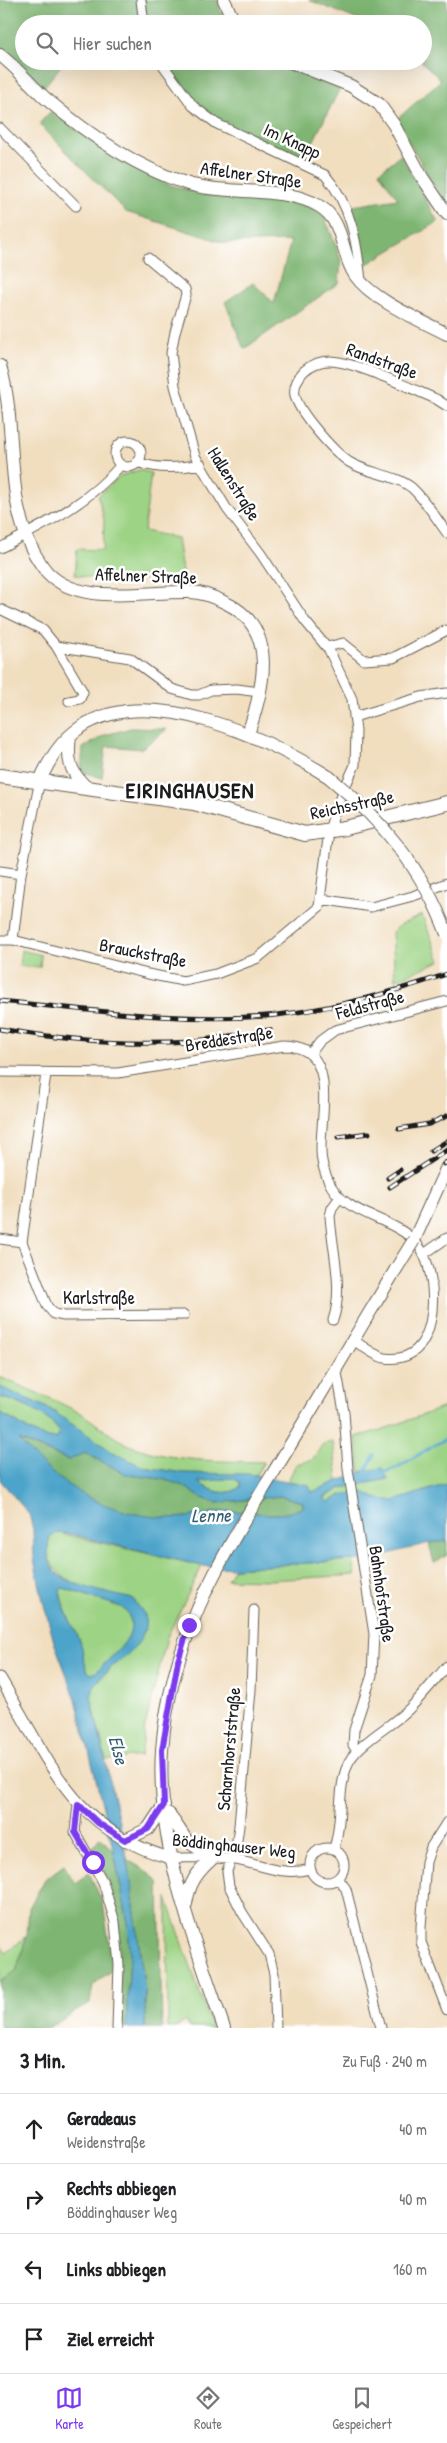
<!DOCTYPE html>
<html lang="de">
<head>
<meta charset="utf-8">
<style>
  body { margin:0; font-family:"Patrick Hand",sans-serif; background:#f6f6f6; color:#202124 }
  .stop { position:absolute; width:15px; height:15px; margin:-11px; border:4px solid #7c3aed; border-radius:50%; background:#fff }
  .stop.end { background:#7c3aed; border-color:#fff; box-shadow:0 1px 5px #0008 }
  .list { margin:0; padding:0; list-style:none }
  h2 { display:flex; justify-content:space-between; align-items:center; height:65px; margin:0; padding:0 20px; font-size:21px }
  h2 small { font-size:16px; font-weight:400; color:#757577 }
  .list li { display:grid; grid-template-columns:32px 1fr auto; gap:15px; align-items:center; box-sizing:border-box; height:70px; padding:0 20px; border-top:1px solid #e0e0e0 }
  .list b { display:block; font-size:19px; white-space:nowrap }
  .list p { margin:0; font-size:16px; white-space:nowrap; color:#757577 }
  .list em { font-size:16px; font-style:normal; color:#757577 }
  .icon { flex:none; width:28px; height:28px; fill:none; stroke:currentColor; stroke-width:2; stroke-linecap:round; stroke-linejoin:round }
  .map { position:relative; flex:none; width:447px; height:2028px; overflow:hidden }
  .search { position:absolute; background:#fff; box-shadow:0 5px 20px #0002; left:15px; right:15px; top:15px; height:55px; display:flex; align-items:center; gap:12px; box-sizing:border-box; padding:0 18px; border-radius:28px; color:#757577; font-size:19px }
  .sheet { height:345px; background:#fff }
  nav { display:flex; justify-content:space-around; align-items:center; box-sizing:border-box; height:70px; border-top:1px solid #e0e0e0; background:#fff; font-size:14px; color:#757577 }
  nav a { display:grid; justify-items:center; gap:2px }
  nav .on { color:#7c3aed }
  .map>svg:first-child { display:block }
  .green { fill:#9dd384; stroke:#5c7850 }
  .forest { fill:#7eb572; stroke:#4d6847 }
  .water { fill:#4ea4ca; stroke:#356073; fill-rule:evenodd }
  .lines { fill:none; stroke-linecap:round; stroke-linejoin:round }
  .stream { stroke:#4ea4ca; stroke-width:3 }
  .minor-casing { stroke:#676055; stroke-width:11 }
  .tertiary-casing { stroke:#676055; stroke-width:13 }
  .secondary-casing { stroke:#676055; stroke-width:14 }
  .primary-casing { stroke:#676055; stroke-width:16 }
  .minor { stroke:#fff; stroke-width:9 }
  .tertiary { stroke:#fff; stroke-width:11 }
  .secondary { stroke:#fff; stroke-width:12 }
  .primary { stroke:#fff; stroke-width:14 }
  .rail-casing { stroke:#1c1c1c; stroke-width:5 }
  .rail { stroke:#fff; stroke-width:3; stroke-dasharray:9; stroke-linecap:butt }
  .secondary-bridge-casing { stroke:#676055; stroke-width:14; stroke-linecap:butt }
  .secondary-bridge { stroke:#fff; stroke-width:12 }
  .route { stroke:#7c3aed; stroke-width:6 }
  .labels { text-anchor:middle; stroke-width:5; stroke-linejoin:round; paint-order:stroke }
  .street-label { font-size:18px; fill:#1c1c1c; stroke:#fff }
  .water-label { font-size:19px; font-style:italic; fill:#356073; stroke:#fff }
  .district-label { font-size:22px; font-weight:bold; letter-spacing:1px; fill:#1c1c1c; stroke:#fff }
</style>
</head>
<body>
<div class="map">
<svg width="447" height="2028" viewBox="0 0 447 2028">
  <rect width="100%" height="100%" fill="#fff"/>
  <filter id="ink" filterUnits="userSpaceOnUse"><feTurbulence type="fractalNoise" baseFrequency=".02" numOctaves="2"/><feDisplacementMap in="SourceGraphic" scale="10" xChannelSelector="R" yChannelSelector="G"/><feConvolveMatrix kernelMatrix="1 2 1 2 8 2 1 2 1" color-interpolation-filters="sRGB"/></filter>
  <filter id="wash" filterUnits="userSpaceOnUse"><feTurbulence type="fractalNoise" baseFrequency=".0096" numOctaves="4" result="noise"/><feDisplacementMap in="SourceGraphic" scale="20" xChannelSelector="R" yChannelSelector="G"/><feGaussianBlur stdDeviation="1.12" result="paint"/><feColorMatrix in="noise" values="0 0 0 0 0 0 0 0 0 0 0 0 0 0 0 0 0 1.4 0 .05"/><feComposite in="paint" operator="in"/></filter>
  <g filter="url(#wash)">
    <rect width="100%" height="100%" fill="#f1debf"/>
    <!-- green -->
    <path class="green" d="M139 470 151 473 144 531 177 538 184 584 140 578 104 580 75 575 77 549 103 550 104 520 98 496 120 476Z
      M422 915 440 961 395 980 392 932 400 925Z
      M21 950 41 955 40 967 19 966Z
      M0 1377C27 1389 54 1399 80 1413 97 1423 113 1439 132 1446 173 1462 220 1461 264 1462L256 1475 184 1473 143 1467 111 1451 50 1409 0 1387Z
      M0 1397C22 1404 46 1413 60 1432L57 1439C31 1438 22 1422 0 1414Z
      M447 1406V1484L394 1501 375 1498 363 1492 342 1495 328 1502 324 1498 342 1488 388 1479 382 1468 360 1472 356 1437 384 1429Z
      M333 1442 338 1481 312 1492 309 1485 288 1481 296 1464 312 1460 323 1444Z
      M232 1478 240 1482V1487C226 1498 211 1490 197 1482Z
      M58 1533 202 1566 167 1637 145 1727 141 1756 106 1760 91 1697 93 1687 144 1631 145 1615 133 1599C99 1592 36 1583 50 1536Z
      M353 1560 356 1575 270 1580 227 1579 234 1568Z
      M63 1588 121 1607C149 1630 112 1655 95 1673L90 1674C83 1665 84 1652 80 1641 73 1624 62 1609 60 1590Z
      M167 1898 212 2028H190L186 2021 175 2028H168Z
      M27 1936 16 1972 0 1981V1943L6 1953Z"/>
    <!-- forest -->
    <path class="forest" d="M0 0H218L219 8 227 24H142L137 16 119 24H24V61H65L43 88 0 51Z
      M309 0H447V207L396 120 441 80 421 61H423V24H368Z
      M165 61H271L341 86 305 158C269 142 225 129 195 101 183 90 174 75 165 61Z
      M50 112 129 165 167 184 207 195 273 199 308 206 323 215 330 230 341 261 339 283 244 349 225 302 253 283 274 303 291 241 225 243 126 212 39 124Z
      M401 155 438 222 367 264 353 206 398 199 379 172Z
      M131 728 167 729 141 749 106 746 102 778 81 771 83 748 105 735Z
      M18 1440 68 1460 85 1453 128 1475 162 1479 184 1486 200 1497 216 1503 280 1496 303 1502V1507C281 1520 253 1511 228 1511 211 1512 193 1517 176 1518 136 1520 89 1505 58 1480 44 1468 31 1453 18 1440Z
      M447 1541V1555L434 1563 429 1543Z
      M100 1837 114 1852 128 1923 130 1955 126 2028H120L119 1922 108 1881 93 1847Z
      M128 1860 151 1874 159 1883 162 2028H145V1992Z
      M64 1865 75 1883 89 1873 103 1903 113 1969 93 1985 90 2003 48 2028H0V1981L16 1971 27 1936 29 1908 45 1879Z"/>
    <!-- water -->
    <path class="water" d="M0 1387 50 1409 111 1451 143 1467 184 1473 248 1474 309 1485 312 1492 360 1472 382 1468 388 1479 342 1488 324 1497 328 1502 342 1495 364 1492 375 1498 394 1501 447 1484V1541L429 1543 385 1555 373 1561 353 1560 234 1568 202 1566 70 1534 58 1533 50 1536C46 1549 47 1566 59 1575 73 1586 115 1595 133 1599L145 1615C145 1620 146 1626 144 1631 136 1659 96 1667 91 1697L129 1866 145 1992V2028H126L130 1955 128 1923 114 1852 76 1699 54 1642 44 1605 34 1560 33 1529 29 1514 0 1480V1414C22 1422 31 1438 57 1439L60 1432C46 1413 22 1404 0 1397ZM19 1440 69 1460 85 1453 128 1475 162 1479 184 1486 200 1497 216 1503 280 1496 303 1502V1507C281 1520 253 1511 229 1511 210 1512 191 1518 172 1518 121 1517 76 1497 40 1462 33 1455 24 1447 19 1440ZM232 1478 240 1482V1487C226 1498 211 1491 198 1482ZM63 1588 121 1607C149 1630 112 1655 95 1673L90 1674C83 1665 84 1652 80 1641 73 1624 62 1609 60 1590Z"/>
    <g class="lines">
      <!-- stream -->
      <path class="stream" d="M365 1473 374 1455
        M382 1473 396 1468 447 1438"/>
    </g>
  </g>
  <g filter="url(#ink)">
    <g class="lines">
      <!-- minor casing -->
      <g class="minor-casing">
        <path id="minor" d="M141 0 144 24
          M160 61 193 106 217 124 325 175C351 204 357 243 361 281
          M0 128 76 206
          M447 406 436 399C412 389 351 360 329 361 320 361 311 365 304 371 299 376 293 386 295 395 298 412 334 452 349 462 368 474 395 474 412 488 426 501 436 518 447 533
          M115 454a13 13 0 1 1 26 0a13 13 0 1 1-26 0Z
          M137 462C159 470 180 468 201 464
          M0 548C45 524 87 504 121 465
          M0 609 43 630 56 646 130 658 172 689 192 695H199L211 690 237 689 259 692
          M56 646 83 692 80 699 69 701
          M327 647 343 643 364 660 393 658 447 630
          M354 717 421 697 447 693
          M0 871 21 874
          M321 899 371 907 413 896 447 883
          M0 940H13L148 974 183 981 216 974 258 958 319 907 329 831 336 807 355 765 356 731 352 699 329 650 305 621 261 554 227 509 195 456 175 386 171 353 175 332 186 295 185 289 148 258
          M13 940 21 874 40 780
          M311 1053 320 1041 335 1030 447 1001
          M0 1072 118 1073 284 1046C340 1046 320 1114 321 1151 321 1161 324 1171 328 1180 345 1221 406 1215 424 1255 439 1287 439 1366 385 1358 374 1356 361 1345 352 1339
          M46 1074 22 1242 47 1306 54 1314 64 1316 184 1315
          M0 1239 22 1242
          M424 1254 447 1238
          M333 1320C344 1289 332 1249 330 1216L332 1208 340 1197
          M336 1367 344 1412 348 1469 374 1634 372 1675 354 1730 353 1745 357 1751
          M254 1610 251 1690 239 1826 236 1847 227 1871 229 1886 242 1912 269 1954 274 1974 276 2028
          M78 1804 75 1832 103 1882 115 1922 119 1965 117 2028
          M447 1822 431 1847 426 1862 421 1927V1942L447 2010
          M310 1865a17 17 0 1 1 34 0a17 17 0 1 1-34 0Z
          M334 1848C343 1822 337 1792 347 1766 355 1744 392 1726 409 1709 422 1696 434 1681 447 1666
          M170 1858C190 1858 210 1857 230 1859 258 1863 281 1877 310 1869
          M338 1878 346 1889 381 2028"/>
      </g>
      <!-- tertiary casing -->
      <g class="tertiary-casing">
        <path id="tertiary" d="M0 1678C48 1758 72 1831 170 1858"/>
      </g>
      <!-- secondary casing -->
      <g class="secondary-casing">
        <path id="secondary" d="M224 0 235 24
          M0 55C16 67 29 83 44 97 86 133 133 166 185 183 226 196 284 185 319 206 345 221 340 253 355 275 372 300 420 320 447 334
          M288 61 351 86 379 104 394 125 422 177 447 214
          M0 366C20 431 0 508 43 567 73 609 147 590 190 592 201 592 216 598 226 603 280 629 263 689 248 734
          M70 736C67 759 69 771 86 787
          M40 780C50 759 61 740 81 727 150 682 269 739 329 777
          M414 1240 447 1167
          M169 1814 187 1841 213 1858C197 1872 189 1883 186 1904
          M125 1840 148 1829 164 1805
          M224 2028C194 1941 156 1843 162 1750 171 1629 229 1546 289 1447 325 1387 360 1328 396 1269"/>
      </g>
      <!-- primary casing -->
      <g class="primary-casing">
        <path id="primary" d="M0 776 194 803 305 834 345 828 447 803"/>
      </g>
      <!-- minor -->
      <use href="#minor" class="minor"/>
      <!-- tertiary -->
      <use href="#tertiary" class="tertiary"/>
      <!-- secondary -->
      <use href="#secondary" class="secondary"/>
      <!-- primary -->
      <use href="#primary" class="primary"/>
      <!-- rail casing -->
      <g class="rail-casing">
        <path id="rail" d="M0 1001C92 1010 185 1024 277 1015 336 1008 391 993 447 974
          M0 1029C63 1040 127 1045 191 1041 217 1039 244 1033 270 1030
          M399 1129 429 1124 447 1116
          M338 1137 369 1133
          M431 1151 447 1141
          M444 1164 447 1162
          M388 1178 400 1170
          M390 1187 447 1150"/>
      </g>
      <!-- rail -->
      <use href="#rail" class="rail"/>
      <!-- secondary-bridge casing -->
      <g class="secondary-bridge-casing">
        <path id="secondary-bridge" d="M329 777C382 820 423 869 447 934
          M396 1269 414 1240"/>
      </g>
      <!-- secondary-bridge -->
      <use href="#secondary-bridge" class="secondary-bridge"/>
    </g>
  </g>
  <g class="lines" filter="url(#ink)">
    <!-- route -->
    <path class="route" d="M93 1862 75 1832 78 1804 98 1823 125 1840 148 1829 164 1805 162 1750 178 1661 189 1625"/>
  </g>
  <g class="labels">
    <!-- street labels -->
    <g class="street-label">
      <text transform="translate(292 141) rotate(25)" y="6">Im Knapp</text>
      <text transform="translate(251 175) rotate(8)" y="6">Affelner Straße</text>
      <text transform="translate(382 361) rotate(20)" y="6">Randstraße</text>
      <text transform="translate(234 484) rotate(58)" y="6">Hallenstraße</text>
      <text transform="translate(146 576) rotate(2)" y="6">Affelner Straße</text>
      <text transform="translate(352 805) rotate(-12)" y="6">Reichsstraße</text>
      <text transform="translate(143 953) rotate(11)" y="6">Brauckstraße</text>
      <text transform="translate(370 1005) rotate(-15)" y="6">Feldstraße</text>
      <text transform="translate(229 1039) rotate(-9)" y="6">Breddestraße</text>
      <text x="99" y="1304">Karlstraße</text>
      <text transform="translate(382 1594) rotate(82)" y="6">Bahnhofstraße</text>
      <text transform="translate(229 1749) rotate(-85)" y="6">Scharnhorststraße</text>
      <text transform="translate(234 1846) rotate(6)" y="6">Böddinghauser Weg</text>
    </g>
    <!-- water labels -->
    <g class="water-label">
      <text transform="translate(211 1515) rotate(-1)" y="7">Lenne</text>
      <text transform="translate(119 1750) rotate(75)" y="7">Else</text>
    </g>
    <!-- district labels -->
    <g class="district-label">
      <text x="190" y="798">EIRINGHAUSEN</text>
    </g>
  </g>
</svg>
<div class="stop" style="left:93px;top:1862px"></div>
<div class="stop end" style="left:189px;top:1625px"></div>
<div class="search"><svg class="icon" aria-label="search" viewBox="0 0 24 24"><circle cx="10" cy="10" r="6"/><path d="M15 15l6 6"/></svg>Hier suchen</div>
</div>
<section class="sheet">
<h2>3 Min.<small>Zu Fuß · 240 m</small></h2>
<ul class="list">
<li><svg class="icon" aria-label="ahead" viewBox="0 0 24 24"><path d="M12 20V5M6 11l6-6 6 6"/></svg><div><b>Geradeaus</b><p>Weidenstraße</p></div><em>40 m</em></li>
<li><svg class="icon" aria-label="right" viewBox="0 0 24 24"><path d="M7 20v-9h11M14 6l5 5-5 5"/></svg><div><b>Rechts abbiegen</b><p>Böddinghauser Weg</p></div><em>40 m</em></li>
<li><svg class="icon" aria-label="left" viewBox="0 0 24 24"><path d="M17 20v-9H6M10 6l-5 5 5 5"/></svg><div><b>Links abbiegen</b></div><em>160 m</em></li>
<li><svg class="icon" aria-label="arrive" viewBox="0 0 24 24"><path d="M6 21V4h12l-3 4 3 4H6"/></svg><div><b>Ziel erreicht</b></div></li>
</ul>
</section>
<nav>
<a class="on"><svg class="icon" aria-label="map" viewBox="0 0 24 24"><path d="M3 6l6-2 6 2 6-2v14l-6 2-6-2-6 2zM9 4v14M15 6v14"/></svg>Karte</a>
<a><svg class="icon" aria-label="directions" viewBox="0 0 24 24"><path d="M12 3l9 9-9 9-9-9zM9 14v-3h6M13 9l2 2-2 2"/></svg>Route</a>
<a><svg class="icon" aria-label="saved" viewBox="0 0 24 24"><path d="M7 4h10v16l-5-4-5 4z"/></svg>Gespeichert</a>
</nav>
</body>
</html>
